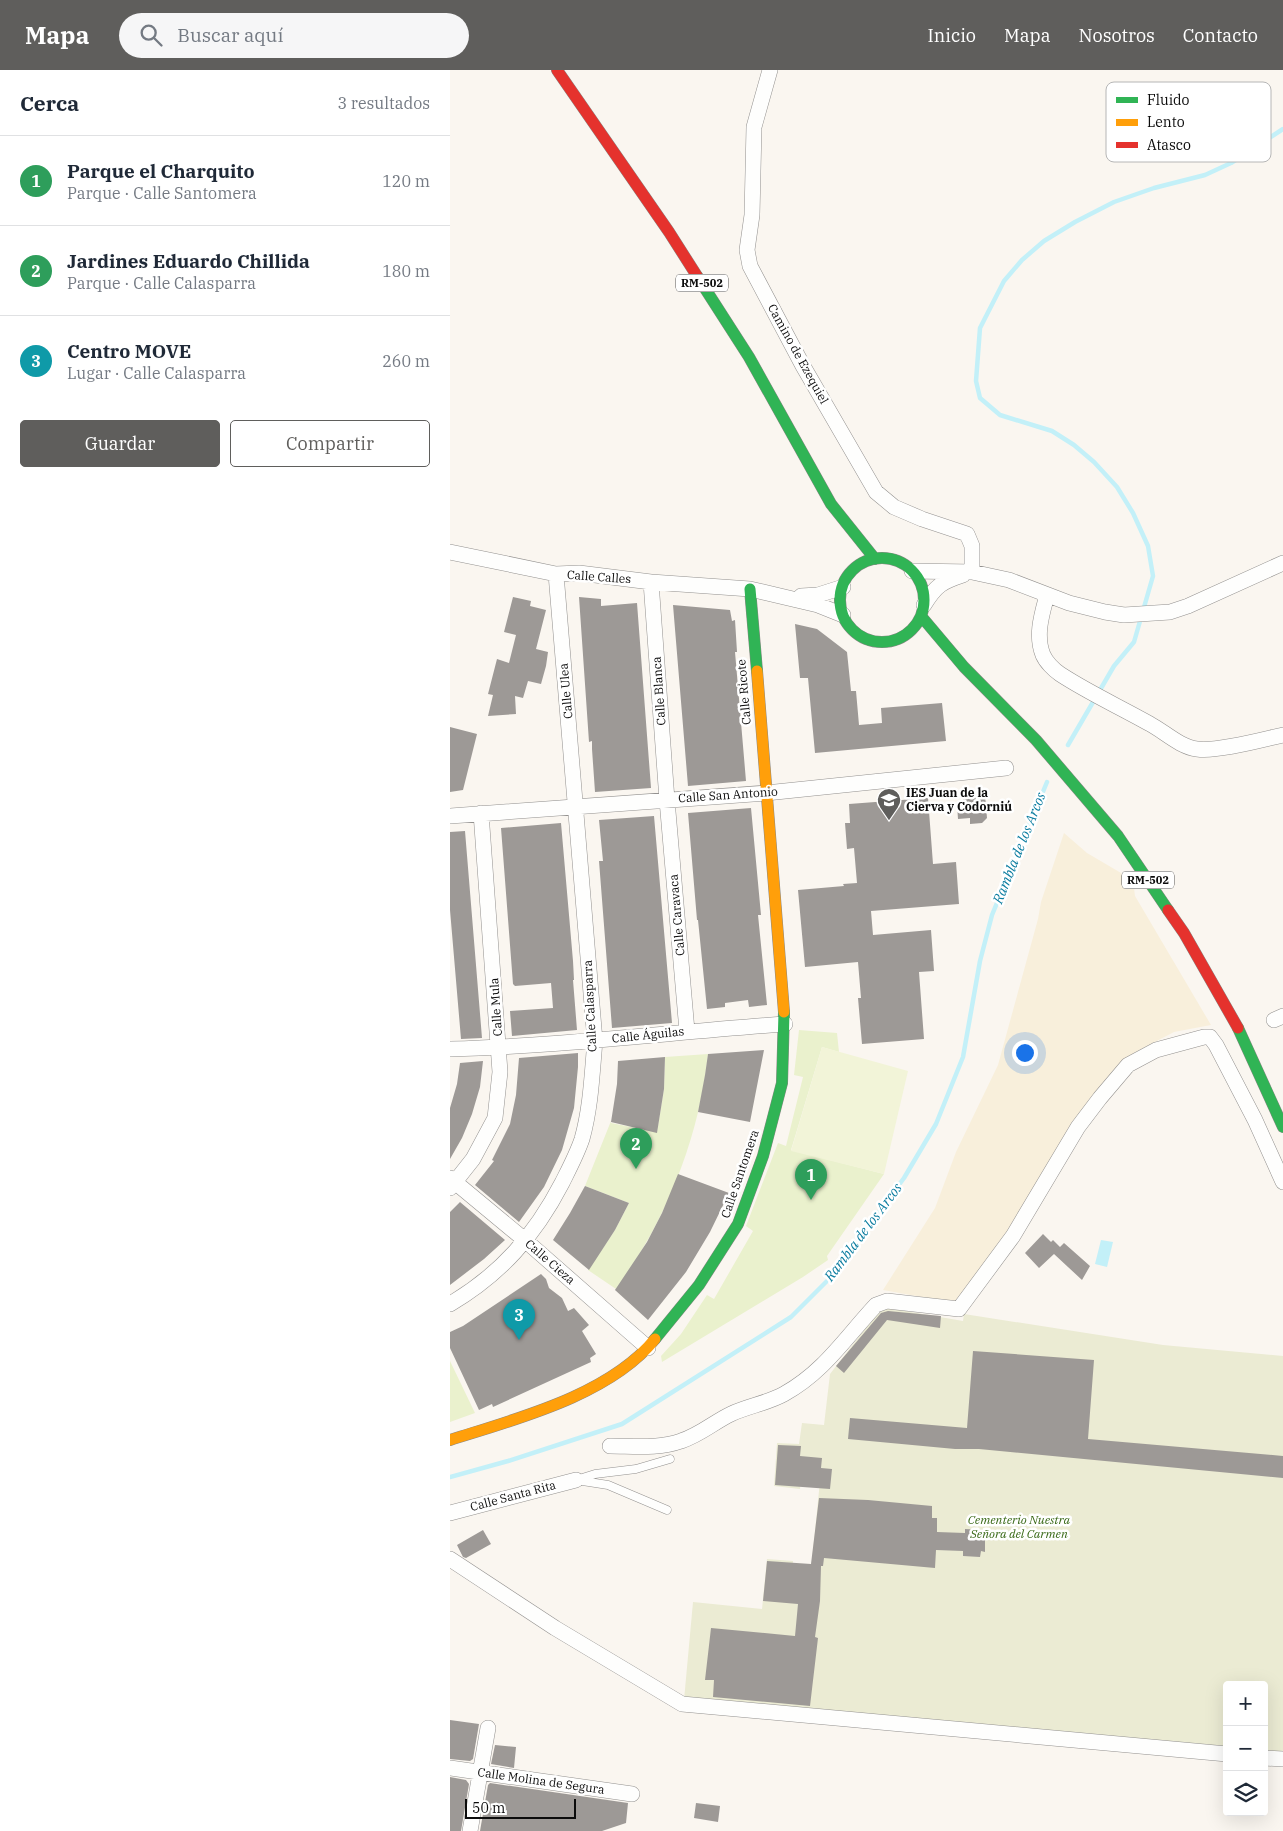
<!DOCTYPE html>
<html lang="es">
<head>
<meta charset="utf-8">
<style>
  body { margin:0; font-family:"IBM Plex Serif",serif; background:#f6f6f7; color:#1f2937 }
  .controls { position:absolute; right:15px; bottom:15px; display:grid; overflow:hidden; border-radius:5px; box-shadow:0 5px 20px #0002 }
  .controls button { width:45px; height:45px; display:grid; place-items:center; padding:0; border:0; border-bottom:1px solid #e0e1e3; background:#fff; color:#1f2937; font:25px sans-serif }
  .scale { position:absolute; left:15px; bottom:12px; width:111px; box-sizing:border-box; padding-left:5px; border:2px solid #0c0c0c; border-top:0; font-size:14px; line-height:18px; white-space:nowrap; color:#0c0c0c; -webkit-text-stroke:4px #fff; paint-order:stroke }
  .you { position:absolute; left:574px; top:982px; width:18px; height:18px; margin:-12px; border:4px solid #fff; border-radius:50%; background:#1a73e8; box-shadow:0 0 0 8px #1a73e833 }
  .badge { display:grid; place-items:center; width:32px; height:32px; border-radius:50%; background:#5f5e5c; color:#fff; font-size:16px; font-weight:700 }
  .pin { position:absolute; translate:-50% -41px; filter:drop-shadow(0 1px 2px #0008) }
  .pin::after { content:''; position:absolute; top:26px; width:18px; height:15px; background:inherit; clip-path:polygon(0 0,100% 0,50% 100%) }
  .list { margin:0; padding:0; list-style:none }
  h2 { display:flex; justify-content:space-between; align-items:center; height:65px; margin:0; padding:0 20px; font-size:21px }
  h2 small { font-size:16px; font-weight:400; color:#747a83 }
  .list li { display:grid; grid-template-columns:32px 1fr auto; gap:15px; align-items:center; box-sizing:border-box; height:90px; padding:0 20px; border-top:1px solid #e0e1e3 }
  .list b { display:block; font-size:19px; white-space:nowrap }
  .list p { margin:0; font-size:16px; white-space:nowrap; color:#747a83 }
  .list em { font-size:16px; font-style:normal; color:#747a83 }
  .actions { display:flex; gap:10px; padding:15px 20px }
  .actions a { flex:1; padding:11px 0; border:1px solid #5f5e5c; border-radius:5px; text-align:center; font-size:18px; color:#5f5e5c }
  .actions .main { background:#5f5e5c; color:#fff }
  .icon { flex:none; width:28px; height:28px; fill:none; stroke:currentColor; stroke-width:2; stroke-linecap:round; stroke-linejoin:round }
  .map { position:relative; flex:none; width:833px; height:1761px; overflow:hidden }
  header { display:flex; align-items:center; gap:30px; box-sizing:border-box; height:70px; padding:0 25px; background:#5f5e5c; color:#fff }
  header strong { font-size:24px }
  nav { display:flex; gap:28px; margin-inline-start:auto; font-size:18px }
  .search { width:350px; height:45px; background:#f6f6f7; display:flex; align-items:center; gap:12px; box-sizing:border-box; padding:0 18px; border-radius:28px; color:#747a83; font-size:19px }
  main { display:flex }
  aside { flex:1; background:#fff }
  .map>svg:first-child { display:block }
  .farmland { fill:#f8efdb }
  .green { fill:#eaf1cd }
  .cemetery { fill:#ebebd3 }
  .pitch { fill:#f2f4d8 }
  .water { fill:#c3f0f8 }
  .lines { fill:none; stroke-linecap:round; stroke-linejoin:round }
  .stream { stroke:#c3f0f8; stroke-width:4.5 }
  .building { fill:#9d9996 }
  .lane-casing { stroke:#93918f; stroke-width:9 }
  .street-casing { stroke:#93918f; stroke-width:16 }
  .fast-casing { stroke:#8a8885; stroke-width:12 }
  .slow-casing { stroke:#8a8885; stroke-width:12 }
  .jam-casing { stroke:#8a8885; stroke-width:12 }
  .lane { stroke:#fefefd; stroke-width:8 }
  .street { stroke:#fefefd; stroke-width:15 }
  .fast { stroke:#30b455; stroke-width:11 }
  .slow { stroke:#ff9f0a; stroke-width:11 }
  .jam { stroke:#e5322d; stroke-width:11 }
  .labels { text-anchor:middle; stroke-width:5; stroke-linejoin:round; paint-order:stroke }
  .shield { fill:#fff; stroke:#555; stroke-width:1 }
  .shield-label { font-size:11px; font-weight:bold; fill:#0c0c0c }
  .street-label { font-size:12px; fill:#0c0c0c; stroke:#fff }
  .poi-label { font-size:12px; font-weight:bold; fill:#0c0c0c; stroke:#fff; text-anchor:start }
  .park-label { font-size:12px; font-style:italic; fill:#396917; stroke:#fff }
  .water-label { font-size:14px; font-style:italic; fill:#0c7da0; stroke:#fff }
  .key { fill:#fff; stroke:#b6b6b6; stroke-width:1 }
  .key-label { font-size:14px; fill:#0c0c0c }
</style>
</head>
<body>
<header>
<strong>Mapa</strong>
<div class="search"><svg class="icon" aria-label="search" viewBox="0 0 24 24"><circle cx="10" cy="10" r="6"/><path d="M15 15l6 6"/></svg>Buscar aquí</div>
<nav><a>Inicio</a><a>Mapa</a><a>Nosotros</a><a>Contacto</a></nav>
</header>
<main>
<aside>
<h2>Cerca<small>3 resultados</small></h2>
<ul class="list">
<li><span class="badge" style="background:#2e9e5b">1</span><div><b>Parque el Charquito</b><p>Parque · Calle Santomera</p></div><em>120 m</em></li>
<li><span class="badge" style="background:#2e9e5b">2</span><div><b>Jardines Eduardo Chillida</b><p>Parque · Calle Calasparra</p></div><em>180 m</em></li>
<li><span class="badge" style="background:#0f9aa8">3</span><div><b>Centro MOVE</b><p>Lugar · Calle Calasparra</p></div><em>260 m</em></li>
</ul>
<div class="actions"><a class="main">Guardar</a><a>Compartir</a></div>
</aside>
<div class="map">
<svg width="833" height="1761" viewBox="0 0 833 1761">
  <rect width="100%" height="100%" fill="#faf6f0"/>
  <!-- farmland -->
  <path class="farmland" d="M614 763 637 783 683 810 685 826 761 955 724 962 684 983 650 1017 546 1180 505 1233 433 1220 485 1138 506 1082 548 995 588 849 591 832Z"/>
  <!-- green -->
  <path class="green" d="M349 960 387 963 389 982 372 977 341 1080 434 1104 377 1186 378 1190 353 1207 212 1292 211 1286 231 1264 257 1225 264 1229 303 1161 296 1156 328 1073 336 1076 353 1007 344 1005Z
    M258 984C249 1069 216 1151 166 1219L138 1200 165 1160 179 1133 135 1116 161 1051V1053L207 1062 214 1019 215 987Z
    M0 1291 25 1343 0 1352Z"/>
  <!-- cemetery -->
  <path class="cemetery" d="M438 1238 513 1251 514 1244 713 1275 833 1286V1684L814 1682V1615H777V1679L234 1630 243 1532 312 1539 317 1489 343 1491V1500L361 1501 370 1411 351 1409 350 1419 324 1416 327 1373 349 1374 352 1353 374 1355 380 1304 429 1241Z"/>
  <!-- pitch -->
  <path class="pitch" d="M372 977 458 1001 434 1104 341 1081Z"/>
  <!-- water -->
  <path class="water" d="M651 1170 663 1172 657 1197 645 1194Z"/>
  <g class="lines">
    <!-- stream -->
    <path class="stream" d="M618 675 664 596 684 572 703 506 698 476 683 443 667 417 644 392 624 375 602 361 550 345 530 328 526 311 530 258 554 211 572 190 594 171 625 152 664 132 704 118 755 105 781 93 833 59
      M0 1407 58 1391 172 1354 341 1247 379 1209 454 1108 486 1054 513 987 530 891 542 845 597 712"/>
  </g>
  <!-- building -->
  <path class="building" d="M63 527 81 531 80 536 96 540 86 579 98 582 96 596 91 614 78 611 73 628 65 626 66 644 38 646 43 625 38 624 47 589 59 593 66 565 54 562Z
    M129 527 151 529V536L187 533 201 718 145 722 142 679V671L139 672Z
    M223 535 280 540 282 551 285 550 287 582H285L296 711 238 716Z
    M345 554 367 559 397 582 401 621H406L409 655 432 653 431 638 492 633 496 671 365 683 358 608H350Z
    M0 657 27 664 13 720 0 722Z
    M535 725 537 748 532 753 520 754V748L508 749 507 734 513 733V727Z
    M478 728 483 794 506 792 509 834 421 841 423 865 481 860 484 901 469 902 474 969 412 974 408 928H411L408 892 355 897 348 820 394 816 393 814 407 813 404 778 397 779 395 753H400L399 734Z
    M301 738 311 845H308L317 935 299 937 298 930 275 933V937L257 939 248 850H247L238 743Z
    M204 746 222 953 162 958 149 791H153L149 750Z
    M111 753 123 891 124 910H123L127 960 62 966 60 941 103 938 101 913 65 916 63 914 51 758Z
    M15 761 32 968 11 969 0 840V762Z
    M314 980 300 1052 248 1042 255 1005 258 984Z
    M128 983V997L124 1038 112 1080 94 1117 69 1152 25 1115 44 1091 42 1090 60 1054 66 1025 69 988Z
    M215 987 214 1019 207 1063 161 1052 167 1014 168 991Z
    M33 991 30 1017 22 1044 12 1068 0 1089V1038L7 1014 10 993Z
    M228 1104 279 1123 260 1162 236 1202 198 1250 165 1220 197 1172 212 1143Z
    M135 1116 179 1133 165 1160 139 1200 103 1170 120 1143Z
    M10 1132 55 1170 34 1189 0 1215V1142Z
    M593 1164 601 1172 603 1170 610 1177 614 1173 640 1196 632 1210 604 1184 589 1198 575 1183Z
    M91 1204 96 1209 99 1218 112 1228 118 1241 124 1238 139 1255 132 1261 146 1284 140 1288 141 1292 43 1337 42 1334 29 1340 0 1278V1262L13 1256Z
    M438 1241 491 1246 490 1258 437 1250 394 1303 386 1296 431 1243Z
    M523 1281 644 1290 638 1369 833 1386V1408L529 1379H505L398 1369 400 1348 517 1358Z
    M328 1375 351 1376 350 1386 372 1388 371 1398 382 1399 380 1419 325 1415Z
    M369 1428 418 1430 482 1436V1448H487V1462L515 1463V1459L533 1460V1465H535V1482L531 1481 530 1487 513 1486V1481L486 1480 485 1498 374 1488 373 1496H371L370 1531 365 1567 368 1568 360 1636 263 1627 264 1610H255L261 1558 345 1566 348 1534 313 1531 317 1491 361 1494Z
    M33 1460 41 1474 16 1488 13 1487 7 1475Z
    M0 1650 29 1654 23 1689 20 1691 0 1689Z
    M45 1675 66 1677 64 1698 41 1694Z
    M0 1707 16 1710 19 1714 11 1761H0Z
    M40 1713 178 1733 176 1753 152 1761H30L38 1715Z
    M246 1733 270 1736 268 1752 244 1748Z"/>
  <g class="lines">
    <!-- lane casing -->
    <g class="lane-casing">
      <path id="lane" d="M129 1409 145 1404 186 1399 220 1389
        M126 1410 158 1415 217 1440"/>
    </g>
    <!-- street casing -->
    <g class="street-casing">
      <path id="street" d="M320 0 304 57 302 145 297 180 300 196 353 296 426 422 444 437 472 449 517 464 522 476V502
        M0 482 106 504 129 503 201 512 300 519 368 535 393 545
        M462 501 522 502 559 510 619 533 655 542 674 545 720 542 738 536 833 493
        M201 512 217 730 237 961
        M597 525C592 544 585 565 593 585 596 592 604 600 610 604 639 623 670 637 700 654 715 662 730 677 747 679 767 682 811 670 833 665
        M351 526 368 525 393 517
        M474 535C486 515 492 512 513 505
        M0 746 316 723 556 698
        M824 950 833 946
        M0 979C112 976 223 962 335 954
        M0 1108 76 1171 198 1278
        M0 1118 23 1089 45 1048 50 1002 31 743
        M0 1234C51 1204 85 1165 112 1113 119 1099 127 1084 132 1069 141 1037 142 1003 145 971L106 504
        M160 1376C183 1376 209 1379 231 1371 250 1365 264 1352 281 1344 298 1336 318 1333 334 1324 374 1302 396 1267 426 1235L437 1231 509 1239 563 1166 628 1057 650 1028 678 995 706 980 754 967H760L766 975 805 1050 833 1112
        M0 1443 126 1410
        M0 1489 105 1558 232 1634 777 1684
        M814 1688 833 1689
        M0 1698 182 1724
        M20 1761 38 1658"/>
    </g>
    <!-- fast casing -->
    <g class="fast-casing">
      <path id="fast" d="M247 206 299 287 381 434 425 489
        M390 530a42 42 0 1 1 84 0a42 42 0 1 1-84 0Z
        M300 519 307 601
        M471 546 514 597 586 670 668 766 718 840
        M788 958 833 1057
        M205 1269 249 1215 288 1154 313 1086 332 1013 334 942"/>
    </g>
    <!-- slow casing -->
    <g class="slow-casing">
      <path id="slow" d="M307 601 334 942
        M0 1370C66 1349 160 1325 205 1269"/>
    </g>
    <!-- jam casing -->
    <g class="jam-casing">
      <path id="jam" d="M107 0 219 162 247 206
        M718 840 734 863 788 958"/>
    </g>
    <!-- lane -->
    <use href="#lane" class="lane"/>
    <!-- street -->
    <use href="#street" class="street"/>
    <!-- fast -->
    <use href="#fast" class="fast"/>
    <!-- slow -->
    <use href="#slow" class="slow"/>
    <!-- jam -->
    <use href="#jam" class="jam"/>
  </g>
  <!-- icons -->
  <defs>
    <g id="school-pin" transform="scale(1.25)"><path d="M0 17L-7.5 6A9.5 9.5 0 1 1 7.5 6Z" fill="#5f5e5c" stroke="#fff"/><path d="M0-5L7-2L0 1L-7-2ZM-4 1L0 2.5L4 1V4Q0 6-4 4Z" fill="#fff"/></g>
  </defs>
  <g fill-rule="evenodd">
    <use href="#school-pin" x="439" y="730"/>
  </g>
  <g class="labels">
    <!-- shield labels -->
    <g class="shield">
      <rect x="226" y="204.5" width="52" height="17" rx="4"/>
      <rect x="672" y="801.5" width="52" height="17" rx="4"/>
    </g>
    <g class="shield-label">
      <text x="252" y="217">RM-502</text>
      <text x="698" y="814">RM-502</text>
    </g>
    <!-- street labels -->
    <g class="street-label">
      <text transform="translate(348 284) rotate(61)" y="4">Camino de Ezequiel</text>
      <text transform="translate(149 507) rotate(4)" y="4">Calle Calles</text>
      <text transform="translate(116 621) rotate(-95)" y="4">Calle Ulea</text>
      <text transform="translate(209 621) rotate(-94)" y="4">Calle Blanca</text>
      <text transform="translate(294 622) rotate(-95)" y="4">Calle Ricote</text>
      <text transform="translate(278 725) rotate(-4)" y="4">Calle San Antonio</text>
      <text transform="translate(227 845) rotate(-95)" y="4">Calle Caravaca</text>
      <text transform="translate(140 936) rotate(-93)" y="4">Calle Calasparra</text>
      <text transform="translate(46 937) rotate(-94)" y="4">Calle Mula</text>
      <text transform="translate(198 965) rotate(-6)" y="4">Calle Águilas</text>
      <text transform="translate(290 1104) rotate(-71)" y="4">Calle Santomera</text>
      <text transform="translate(100 1192) rotate(41)" y="4">Calle Cieza</text>
      <text transform="translate(63 1426) rotate(-15)" y="4">Calle Santa Rita</text>
      <text transform="translate(91 1711) rotate(8)" y="4">Calle Molina de Segura</text>
    </g>
    <!-- poi labels -->
    <g class="poi-label">
      <text x="456" y="727">IES Juan de la<tspan x="456" dy="14">Cierva y Codorniú</tspan></text>
    </g>
    <!-- park labels -->
    <g class="park-label">
      <text x="569" y="1454">Cementerio Nuestra<tspan x="569" dy="14">Señora del Carmen</tspan></text>
    </g>
    <!-- water labels -->
    <g class="water-label">
      <text transform="translate(569 778) rotate(-68)" y="5">Rambla de los Arcos</text>
      <text transform="translate(413 1162) rotate(-53)" y="5">Rambla de los Arcos</text>
    </g>
  </g>
  <!-- legend -->
  <rect x="656" y="12" width="165" height="80" rx="8" class="key"/>
  <rect x="666" y="27" width="22" height="6" fill="#30b455"/>
  <rect x="666" y="49" width="22" height="7" fill="#ff9f0a"/>
  <rect x="666" y="72" width="22" height="6" fill="#e5322d"/>
  <g class="key-label">
    <text x="697" y="35">Fluido</text>
    <text x="697" y="57">Lento</text>
    <text x="697" y="80">Atasco</text>
  </g>
</svg>
<div class="controls">
<button>+</button>
<button>−</button>
<button><svg class="icon" aria-label="layers" viewBox="0 0 24 24"><path d="M12 4l9 5-9 5-9-5zM3 14l9 5 9-5"/></svg></button>
</div>
<div class="scale">50 m</div>
<div class="you"></div>
<div class="pin badge" style="left:361px;top:1130px;background:#2e9e5b">1</div>
<div class="pin badge" style="left:186px;top:1099px;background:#2e9e5b">2</div>
<div class="pin badge" style="left:69px;top:1270px;background:#0f9aa8">3</div>
</div>
</main>
</body>
</html>
